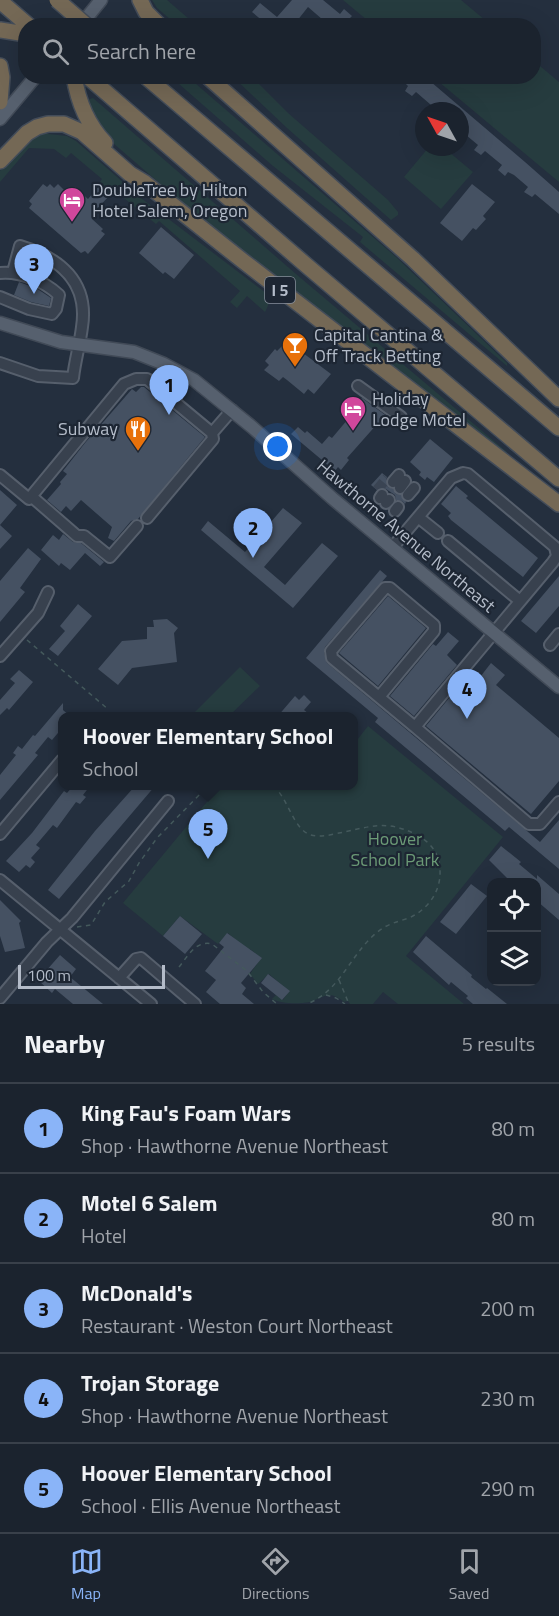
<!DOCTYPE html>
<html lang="en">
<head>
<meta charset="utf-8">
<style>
  body { margin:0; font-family:"Titillium Web",sans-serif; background:#242b36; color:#f1f3f6 }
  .controls { position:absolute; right:18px; bottom:18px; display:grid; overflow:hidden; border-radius:12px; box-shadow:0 6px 24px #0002 }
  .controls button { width:54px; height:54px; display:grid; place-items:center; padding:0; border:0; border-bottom:2px solid #39404a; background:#1b232e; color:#f1f3f6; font:30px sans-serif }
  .compass { position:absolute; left:415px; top:102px; width:54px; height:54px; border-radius:50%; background:#1b232e; box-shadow:0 6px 24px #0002; rotate:310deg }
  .scale { position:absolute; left:18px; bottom:15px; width:147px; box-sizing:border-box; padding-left:6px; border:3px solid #b4bcc9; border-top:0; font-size:16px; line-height:21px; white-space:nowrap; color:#b4bcc9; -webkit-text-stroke:4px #1d2633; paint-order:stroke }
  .you { position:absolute; left:278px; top:447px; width:21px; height:21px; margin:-15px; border:4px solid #fff; border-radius:50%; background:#1a73e8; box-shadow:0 0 0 9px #1a73e833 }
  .badge { display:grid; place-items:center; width:39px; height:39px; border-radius:50%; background:#8ab4f8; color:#111; font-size:20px; font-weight:700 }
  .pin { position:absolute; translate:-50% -50px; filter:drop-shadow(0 2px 3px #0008) }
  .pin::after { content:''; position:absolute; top:32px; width:21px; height:18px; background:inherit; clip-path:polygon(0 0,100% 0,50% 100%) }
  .popup { position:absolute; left:58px; top:712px; width:300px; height:78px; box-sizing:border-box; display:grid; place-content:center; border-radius:12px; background:#1b232e; filter:drop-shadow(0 2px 4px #0005); font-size:20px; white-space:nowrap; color:#a0a4aa }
  .popup b { font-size:22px; color:#f1f3f6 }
  .popup::after { content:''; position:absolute; left:50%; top:100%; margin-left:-12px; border:12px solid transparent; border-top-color:#1b232e }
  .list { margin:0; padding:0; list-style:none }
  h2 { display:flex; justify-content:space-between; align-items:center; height:78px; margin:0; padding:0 24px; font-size:26px }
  h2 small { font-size:20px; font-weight:400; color:#a0a4aa }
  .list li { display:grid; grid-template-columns:39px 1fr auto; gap:18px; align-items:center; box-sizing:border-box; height:90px; padding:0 24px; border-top:2px solid #39404a }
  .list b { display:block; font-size:22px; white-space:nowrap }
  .list p { margin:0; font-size:20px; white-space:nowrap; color:#a0a4aa }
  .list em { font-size:20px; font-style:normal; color:#a0a4aa }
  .icon { flex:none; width:33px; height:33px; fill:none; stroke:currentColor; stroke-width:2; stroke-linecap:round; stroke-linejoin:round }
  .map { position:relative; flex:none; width:559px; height:1004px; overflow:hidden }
  .search { position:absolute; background:#1b232e; box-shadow:0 6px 24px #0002; left:18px; right:18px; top:18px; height:66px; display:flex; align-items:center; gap:15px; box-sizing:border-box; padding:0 21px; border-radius:24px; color:#a0a4aa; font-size:22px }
  .sheet { height:528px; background:#1b232e }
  nav { display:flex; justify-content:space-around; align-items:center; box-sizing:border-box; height:84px; border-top:2px solid #39404a; background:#1b232e; font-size:16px; color:#a0a4aa }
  nav a { display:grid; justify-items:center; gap:3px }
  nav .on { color:#8ab4f8 }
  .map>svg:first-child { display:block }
  .green { fill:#263c3f }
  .building { fill:#455162 }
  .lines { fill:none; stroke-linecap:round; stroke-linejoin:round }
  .minor-tunnel { stroke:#3a4453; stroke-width:10; stroke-dasharray:10 5; stroke-linecap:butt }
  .minor-casing { stroke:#565f6c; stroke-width:14 }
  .major-casing { stroke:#414a57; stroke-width:15 }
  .highway-casing { stroke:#434c59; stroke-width:18 }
  .path { stroke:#44595c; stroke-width:1.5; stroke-dasharray:4.5 4.5; stroke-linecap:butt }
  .minor { stroke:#38414e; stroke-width:10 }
  .major { stroke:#56606e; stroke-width:12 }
  .highway { stroke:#746855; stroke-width:15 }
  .highway-bridge-casing { stroke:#434c59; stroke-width:18; stroke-linecap:butt }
  .highway-bridge { stroke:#746855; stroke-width:15 }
  .labels { text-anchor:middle; stroke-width:4.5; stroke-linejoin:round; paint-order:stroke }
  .shield { fill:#1d2633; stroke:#878f9c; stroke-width:1.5 }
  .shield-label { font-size:16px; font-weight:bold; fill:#b4bcc9 }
  .poi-label { font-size:18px; fill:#b4bcc9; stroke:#1d2633; text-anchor:start }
  .street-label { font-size:18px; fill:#b4bcc9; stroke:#1d2633 }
  .park-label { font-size:18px; fill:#6b9a76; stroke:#1d2633 }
</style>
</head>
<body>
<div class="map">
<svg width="559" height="1004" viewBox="0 0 559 1004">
  <rect width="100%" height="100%" fill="#242f3e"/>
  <!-- green -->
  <path class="green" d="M152 0H167L196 25H177L157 8Z
    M343 0H461L491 25H373Z
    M534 61 559 82V182L433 77 534 76Z
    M171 77H188L396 257 507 363V366L360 242 363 237 273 166Z
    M233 77H252L288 113 388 200 398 212V215L391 220 287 128Z
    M93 98 296 274 507 452 505 455 194 213 106 137 84 101Z
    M39 133 67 136 76 141 141 198 266 293C270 300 269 305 265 312L247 296 237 308 230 302 240 291 159 221 156 224 114 190 110 194 98 185 102 179 71 153 66 158 54 149 29 148 0 182V171L23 144Z
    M429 147H443L473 172 441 209 404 177Z
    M240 667 260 686 229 716H191Z
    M368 726 503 837 406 956 464 1004H398L383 992 373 1004H350L348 1001 344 1002C329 990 325 997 310 1002 298 1004 282 1004 272 999L276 995 283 1000 289 991 269 974 258 984 250 974 261 958 250 949 238 963V942L228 933 218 944 180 916 163 936 123 903 211 797 197 786H354V744Z"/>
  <!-- building -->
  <path class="building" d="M292 0H323L340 14 344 9 352 16 347 21 353 26H330L308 7 293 26H262L264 22 252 12 260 3 277 17Z
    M398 76H424L525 162 559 192V214L535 194 532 197 524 192 528 187 514 175 508 172 505 176 498 170 502 165 485 151 481 155 474 150 478 145 460 130V111H438L416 92 412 96 405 91 408 86Z
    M43 184 47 187 50 184 54 188 58 184 66 192 70 188 75 187 88 199 99 186 110 195 94 212 96 214 92 219 103 229 101 231 105 234 88 254 85 251 81 253 29 208 32 204 29 201Z
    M472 184 495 202 483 216 486 219 476 230 473 228 462 241 440 223Z
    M161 227 194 255 174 279 165 272 163 274 139 253Z
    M19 282 36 288 51 298 49 306 31 302 14 295Z
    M282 346 297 358 303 353 331 374 314 394 308 389 304 394 287 380 283 377 279 381 264 370 269 365 265 361 275 349 277 351Z
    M141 387H144L205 437 138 519 131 521 114 541 108 538 112 527 81 500 71 511 66 506 61 512 47 500 61 484 60 482 67 474 63 471 85 443 132 389 136 392Z
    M362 398 388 417 381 425 378 423 347 458 349 460 341 470 338 467 335 471 291 434 298 427 305 433 307 431 322 444 329 436 332 438 359 406 356 404Z
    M430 439 453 458 434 482 427 477 425 480 419 475 421 472 410 462Z
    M382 473 387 477 386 481 388 487 393 489 396 494 401 495 406 502 405 504 402 501 396 500 395 495 386 489 382 488 377 490 371 485Z
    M456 486 468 496 466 498 538 558 523 577 451 520 448 516 451 513 441 504Z
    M0 490 17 505 0 525 12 536 0 549Z
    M283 508 302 523 264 567 285 585 322 543 338 556 293 608 201 530 208 521 245 552Z
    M63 534 73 542 81 543 104 562 100 566 85 553 70 570 61 563 59 566 41 550 53 535 59 540Z
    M28 548 41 559 20 588 25 592 0 622V581Z
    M380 570 387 576 325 647 324 652 327 663 540 842 559 820V869L509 827 505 831 375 722 378 718 306 658Z
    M559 576V606L536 633 521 621Z
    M388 596 426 628 378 686 339 653Z
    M78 604 92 616 58 656 49 649 65 631 60 626Z
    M167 619 178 628 174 633 177 662 132 668 118 685 98 669 122 641 147 639V627H154L153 620Z
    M448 632 459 641 447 655 457 665 414 716 390 696 433 644 436 646Z
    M491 663 505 675 496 685 559 738V781L531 814 426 726 469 674 477 681Z
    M19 670 33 682 9 710 7 708 0 715V700L15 683 10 679Z
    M304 695 311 702 304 710 313 717H277L295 696 299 700Z
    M63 703V710L71 717H63V727L52 740 48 737 35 753 38 755 0 800V775L16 755 13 753 18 746 22 749 33 735 35 736Z
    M73 786H90L83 795 86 797 80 804 76 802 57 828 53 825 36 845 40 848 31 858 35 862 30 868 26 865 19 872 6 861 32 833 64 791 67 793Z
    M135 786H155L59 899 48 890 95 831Z
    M501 846 521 862 519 864 537 879V875L559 894V920L537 901V882H511L489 860Z
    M471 884 487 896 456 934 440 922Z
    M0 900 21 921 19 923 25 948 5 952 0 936Z
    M180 916 202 934 185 954 163 936Z
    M227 933 262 958 241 983 246 988 242 994 254 1004H220L206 992 216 980 205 971 224 947 219 943Z
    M426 936 472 975 471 977 486 989 487 988 507 1004H473L466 998 468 996 451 982 449 985 413 952Z
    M60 955 76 969 70 977 103 1004H73L55 989 52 993 38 980Z
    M268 974 290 991 282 1000 261 983Z"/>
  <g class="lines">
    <!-- minor-tunnel -->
    <path class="minor-tunnel" d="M377 490 387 478"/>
    <!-- minor casing -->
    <g class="minor-casing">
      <path id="minor" d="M0 273C20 271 44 281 59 295L56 309 52 314 29 309 0 297
        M0 363 38 376 73 378C75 360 80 344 82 327 89 282 60 258 20 246L13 272
        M358 386 401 417
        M0 475 29 499 124 384 136 379H147L212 433 232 410
        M393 482 399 475
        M400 488 405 481
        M408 495 414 488
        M31 496 77 536H84L110 557 137 526
        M380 498 382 495
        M386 503 389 500
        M395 511 398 507
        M418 517 438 533
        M147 518 213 439 212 433
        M448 541 520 601
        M392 548 451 478 463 473 468 474 555 547 557 556 553 562 415 727 529 824H540L559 802
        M550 645 559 634
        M0 656 38 613 48 592
        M379 697 434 631V625L390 588H385L331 651 332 658 415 727
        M0 834 62 760
        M0 880 151 1004
        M119 978 136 959 141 958 195 1004
        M0 998 47 942 72 918 168 801"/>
    </g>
    <!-- major casing -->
    <g class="major-casing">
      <path id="major" d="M80 26 101 0
        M0 119 36 76
        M0 323 61 342 134 352 164 364 194 380 252 427 332 498 559 687"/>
    </g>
    <!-- highway casing -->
    <g class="highway-casing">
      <path id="highway" d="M140 0 146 12 160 26
        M0 1 29 26
        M0 30 26 34
        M0 66 2 77 0 102
        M74 76C78 102 87 124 105 143
        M87 76 306 265 559 479
        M145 76 559 428
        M207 76 413 259 559 399
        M0 161 27 133 37 127 48 124H64L82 132 130 174 145 183 243 261 559 504"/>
    </g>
    <!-- path -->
    <path class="path" d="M370 76 372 84
      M27 640 109 710
      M273 786C288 797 293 830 311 835 318 837 326 836 334 834 368 828 384 818 417 835 428 841 437 850 439 863 444 886 431 908 409 918 400 921 391 923 383 928 352 948 343 990 307 1004
      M77 927 91 925 105 902 129 881 139 863 157 838 208 786
      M179 967C188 956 196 940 212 944L247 971 263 992 277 1004
      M339 980 349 1004
      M326 995 336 998 345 1004"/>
    <!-- minor -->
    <use href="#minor" class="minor"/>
    <!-- major -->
    <use href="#major" class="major"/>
    <!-- highway -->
    <use href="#highway" class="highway"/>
    <!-- highway-bridge casing -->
    <g class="highway-bridge-casing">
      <path id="highway-bridge" d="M57 0 87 26"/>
    </g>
    <!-- highway-bridge -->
    <use href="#highway-bridge" class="highway-bridge"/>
  </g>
  <!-- icons -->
  <defs>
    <g id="hotel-pin" transform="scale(1.35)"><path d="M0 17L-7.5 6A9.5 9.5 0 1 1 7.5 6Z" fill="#d1479c" stroke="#1d2633"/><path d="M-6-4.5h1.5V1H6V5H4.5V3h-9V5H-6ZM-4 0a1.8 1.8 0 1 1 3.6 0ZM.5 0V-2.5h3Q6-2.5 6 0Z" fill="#fff"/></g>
    <g id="bar-pin" transform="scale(1.35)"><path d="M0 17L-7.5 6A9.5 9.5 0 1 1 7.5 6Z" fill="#e8710a" stroke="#1d2633"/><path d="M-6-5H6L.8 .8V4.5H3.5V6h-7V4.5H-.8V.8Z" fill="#fff"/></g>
    <g id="restaurant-pin" transform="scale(1.35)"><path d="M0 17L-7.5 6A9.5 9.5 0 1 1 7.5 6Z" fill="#e8710a" stroke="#1d2633"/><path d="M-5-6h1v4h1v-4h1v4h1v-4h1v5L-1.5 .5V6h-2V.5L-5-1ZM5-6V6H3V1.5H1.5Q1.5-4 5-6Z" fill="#fff"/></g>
  </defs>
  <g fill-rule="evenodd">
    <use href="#hotel-pin" x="72" y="200"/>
    <use href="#bar-pin" x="295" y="345"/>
    <use href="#hotel-pin" x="353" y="409"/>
    <use href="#restaurant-pin" x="138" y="429"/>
  </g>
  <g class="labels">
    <!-- shield labels -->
    <rect class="shield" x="265" y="277" width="30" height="26" rx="4.5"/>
    <g class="shield-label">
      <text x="280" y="296">I 5</text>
    </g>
    <!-- poi labels -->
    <g class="poi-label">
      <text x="92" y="196">DoubleTree by Hilton<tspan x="92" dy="21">Hotel Salem, Oregon</tspan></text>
      <text x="314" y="341">Capital Cantina &amp;<tspan x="314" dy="21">Off Track Betting</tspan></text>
      <text x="372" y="405">Holiday<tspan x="372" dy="21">Lodge Motel</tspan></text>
      <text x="118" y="435" text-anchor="end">Subway</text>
    </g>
    <!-- street labels -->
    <g class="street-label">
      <text transform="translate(406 536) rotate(40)" y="6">Hawthorne Avenue Northeast</text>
    </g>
    <!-- park labels -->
    <g class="park-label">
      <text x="395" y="845">Hoover<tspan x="395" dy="21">School Park</tspan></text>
    </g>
  </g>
</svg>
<div class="controls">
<button><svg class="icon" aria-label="locate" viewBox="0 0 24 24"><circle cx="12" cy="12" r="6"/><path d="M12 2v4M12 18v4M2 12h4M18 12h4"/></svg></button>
<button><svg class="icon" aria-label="layers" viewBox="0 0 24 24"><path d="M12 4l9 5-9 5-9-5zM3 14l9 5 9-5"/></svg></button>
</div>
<svg class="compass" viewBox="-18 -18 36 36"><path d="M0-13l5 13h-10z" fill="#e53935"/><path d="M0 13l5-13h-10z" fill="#a0a4aa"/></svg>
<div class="scale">100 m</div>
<div class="you"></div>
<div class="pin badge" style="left:169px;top:415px">1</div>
<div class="pin badge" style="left:253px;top:558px">2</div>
<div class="pin badge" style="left:34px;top:294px">3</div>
<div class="pin badge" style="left:467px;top:719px">4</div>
<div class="pin badge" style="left:208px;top:859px">5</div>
<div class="popup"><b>Hoover Elementary School</b>School</div>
<div class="search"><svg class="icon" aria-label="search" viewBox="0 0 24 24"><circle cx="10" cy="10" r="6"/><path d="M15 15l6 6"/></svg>Search here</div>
</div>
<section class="sheet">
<h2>Nearby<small>5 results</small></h2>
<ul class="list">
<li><span class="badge">1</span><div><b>King Fau's Foam Wars</b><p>Shop · Hawthorne Avenue Northeast</p></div><em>80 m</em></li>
<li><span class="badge">2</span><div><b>Motel 6 Salem</b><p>Hotel</p></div><em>80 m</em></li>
<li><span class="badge">3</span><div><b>McDonald's</b><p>Restaurant · Weston Court Northeast</p></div><em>200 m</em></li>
<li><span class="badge">4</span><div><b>Trojan Storage</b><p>Shop · Hawthorne Avenue Northeast</p></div><em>230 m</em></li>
<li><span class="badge">5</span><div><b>Hoover Elementary School</b><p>School · Ellis Avenue Northeast</p></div><em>290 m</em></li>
</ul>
</section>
<nav>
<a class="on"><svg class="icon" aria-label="map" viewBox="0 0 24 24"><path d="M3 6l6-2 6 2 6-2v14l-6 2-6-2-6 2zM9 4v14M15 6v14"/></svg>Map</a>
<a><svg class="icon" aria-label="directions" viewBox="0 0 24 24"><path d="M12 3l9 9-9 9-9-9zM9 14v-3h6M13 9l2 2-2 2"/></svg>Directions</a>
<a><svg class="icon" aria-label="saved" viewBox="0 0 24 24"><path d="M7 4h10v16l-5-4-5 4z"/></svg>Saved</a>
</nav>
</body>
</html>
